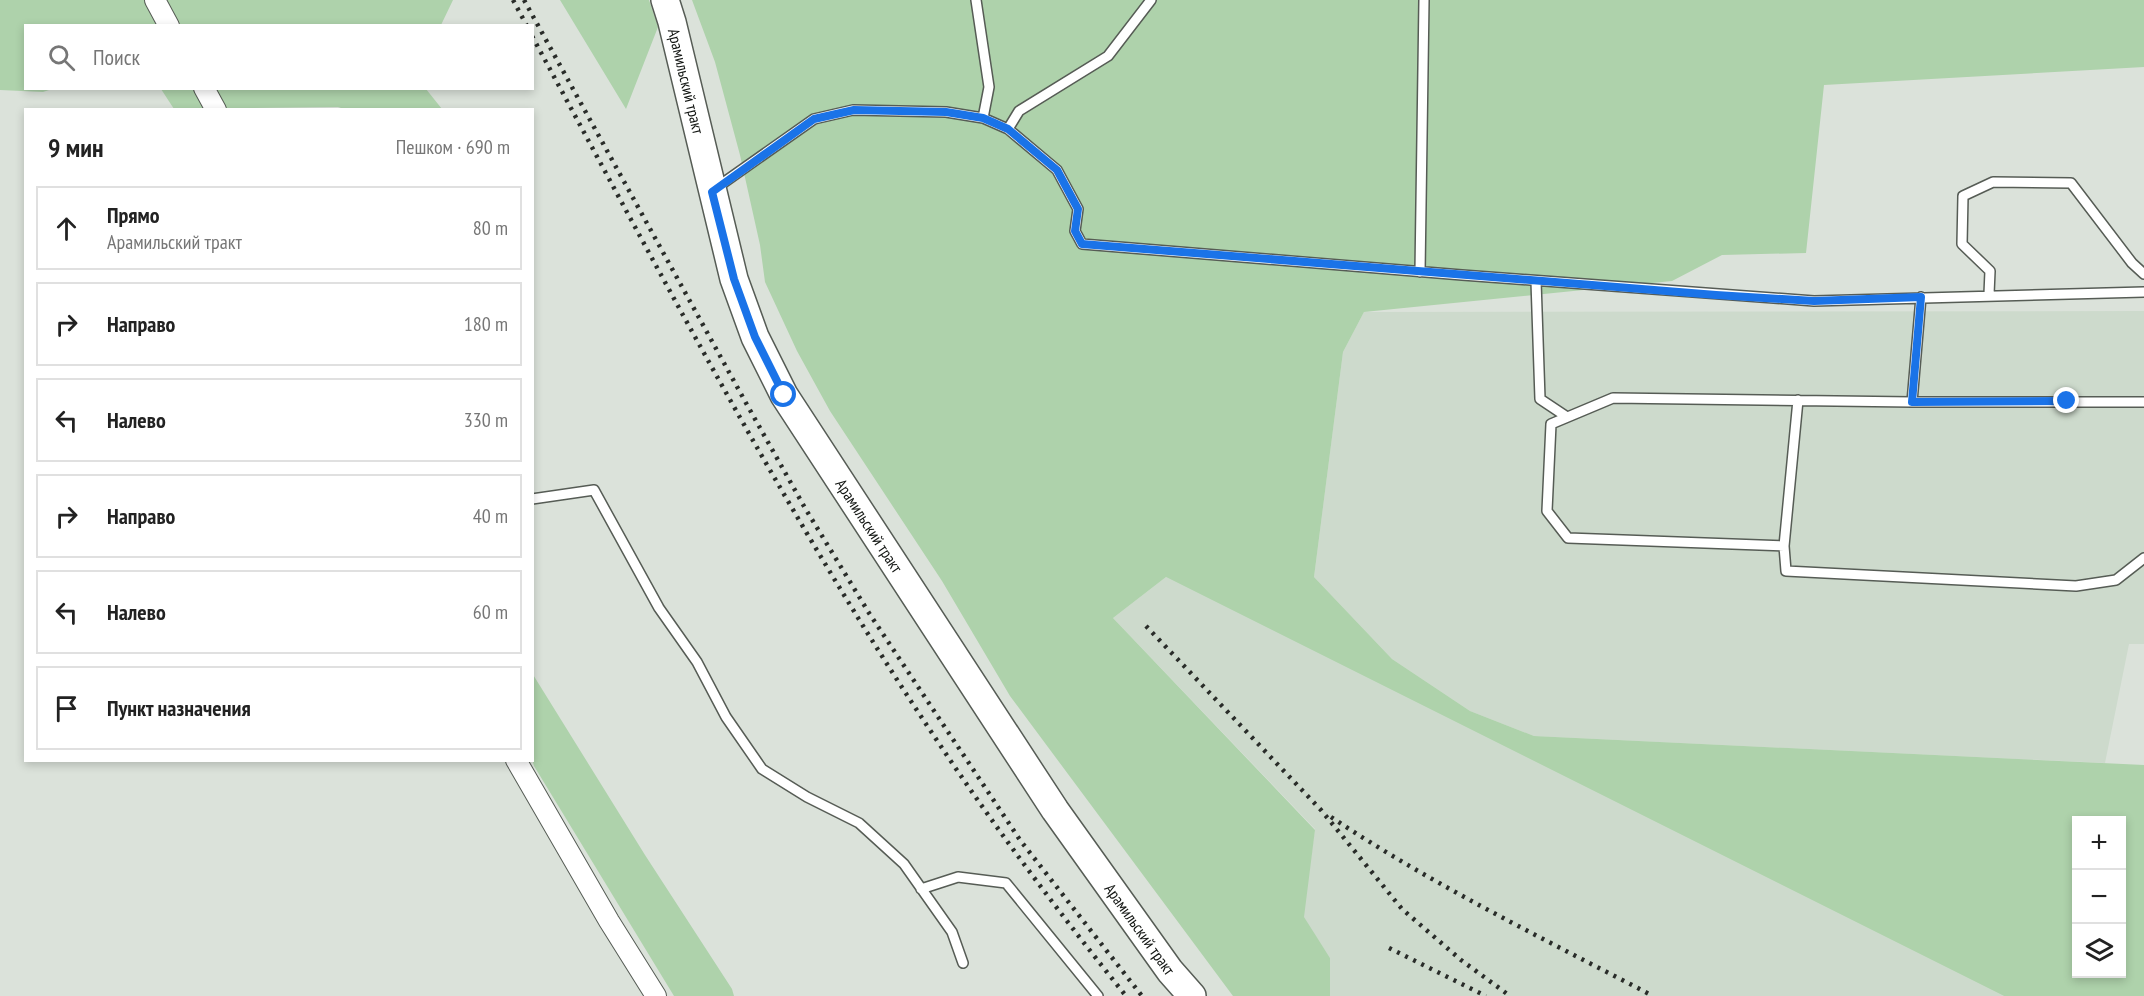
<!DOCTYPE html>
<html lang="ru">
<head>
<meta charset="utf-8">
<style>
  body { margin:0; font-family:"PT Sans Narrow",sans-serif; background:#f2f2f2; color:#222 }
  .controls { position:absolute; right:18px; bottom:18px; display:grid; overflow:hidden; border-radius:0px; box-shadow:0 3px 9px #0003 }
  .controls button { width:54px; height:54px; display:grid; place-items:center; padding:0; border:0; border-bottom:2px solid #e0e0e0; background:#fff; color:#222; font:30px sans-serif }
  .stop { position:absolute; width:18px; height:18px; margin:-14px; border:4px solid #1a73e8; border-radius:50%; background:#fff }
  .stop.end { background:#1a73e8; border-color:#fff; box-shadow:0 2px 6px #0008 }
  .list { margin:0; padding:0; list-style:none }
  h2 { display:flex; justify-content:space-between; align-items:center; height:78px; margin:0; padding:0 24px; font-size:26px }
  h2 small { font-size:20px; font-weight:400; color:#767676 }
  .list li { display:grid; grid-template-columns:39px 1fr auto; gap:18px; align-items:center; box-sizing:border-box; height:84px; margin:0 12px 12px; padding:0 12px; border:2px solid #e0e0e0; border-radius:0px }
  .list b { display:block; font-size:22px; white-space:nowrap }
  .list p { margin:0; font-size:20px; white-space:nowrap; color:#767676 }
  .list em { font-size:20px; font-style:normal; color:#767676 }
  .icon { flex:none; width:33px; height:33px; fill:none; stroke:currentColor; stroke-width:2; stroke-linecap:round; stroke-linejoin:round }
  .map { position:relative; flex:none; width:2144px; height:996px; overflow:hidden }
  .search { position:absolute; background:#fff; box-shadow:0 3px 9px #0003; left:24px; top:24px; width:510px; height:66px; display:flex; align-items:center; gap:15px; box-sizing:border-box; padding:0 21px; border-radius:0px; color:#767676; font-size:22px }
  .panel { position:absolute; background:#fff; box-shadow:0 3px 9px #0003; left:24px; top:108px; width:510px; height:654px; border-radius:0px }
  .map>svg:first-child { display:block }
  .built { fill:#cddacc }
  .green { fill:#aed2ab; fill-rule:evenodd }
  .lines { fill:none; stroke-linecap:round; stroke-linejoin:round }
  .lane-casing { stroke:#565c55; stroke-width:12 }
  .street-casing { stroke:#565c55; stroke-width:22 }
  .secondary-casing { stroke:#565c55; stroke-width:30 }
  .lane { stroke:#fff; stroke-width:9 }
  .street { stroke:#fff; stroke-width:20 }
  .secondary { stroke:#fff; stroke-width:27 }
  .rail { stroke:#292c29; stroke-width:4.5; stroke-dasharray:3 6; stroke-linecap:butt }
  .route { stroke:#1a73e8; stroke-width:8 }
  .labels { text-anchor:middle; stroke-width:5; stroke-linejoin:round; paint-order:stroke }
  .street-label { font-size:16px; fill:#111411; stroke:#fff }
</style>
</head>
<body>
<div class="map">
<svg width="2144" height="996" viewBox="0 0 2144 996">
  <rect width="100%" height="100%" fill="#dbe2da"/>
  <!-- built -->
  <path class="built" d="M2144 311V644H2129L2105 763 1534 736 1470 711 1392 659 1314 577 1343 352 1364 312Z
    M1166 577 2004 996H1330V958L1303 917 1315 829 1113 618Z"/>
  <!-- green -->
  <path class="green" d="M0 0H453L441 25 26 26V88L52 89 43 92 0 90Z
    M560 0H649L658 27 626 109Z
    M692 0H2144V67L1824 85 1806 253 1722 255 1672 281 1364 312 1343 352 1314 577 1392 659 1470 711 1534 736 2144 765V996H2004L1166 577 1113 618 1315 830 1304 917 1330 958V996H1233L1010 696 942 581 830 411 797 351 765 282 760 245 740 155 715 62ZM2076 820H2122V974H2076Z
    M161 89H426L442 109 347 110 338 107 174 109Z
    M532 673 645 855 732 989 734 996H674L534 766 532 759Z"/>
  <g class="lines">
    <!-- lane casing -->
    <g class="lane-casing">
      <path id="lane" d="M976 0 989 87 983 118
        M1008 129 1019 111 1108 56 1151 0
        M716 188 814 119 853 110 946 112 983 118 1008 129 1057 170 1078 209 1075 231 1082 244 1462 275 1814 301 2144 292
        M1420 272 1424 0
        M1536 281 1540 399 1567 417
        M1989 294 1990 271 1962 244 1963 196 1993 182 2071 183 2132 263 2144 274
        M1912 402 1921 297
        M2144 402H1912L1613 398 1551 424 1547 511 1568 538 1784 546 1786 571 2076 586 2116 580 2144 558
        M532 499 594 490 659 608 697 662 726 717 762 769 807 797 859 823 904 864 952 932 963 963
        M1784 546 1798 400
        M921 889 958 877 1006 883 1098 996"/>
    </g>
    <!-- street casing -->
    <g class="street-casing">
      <path id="street" d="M155 0 169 26
        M204 88 216 110
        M516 760 609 921 656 996"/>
    </g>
    <!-- secondary casing -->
    <g class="secondary-casing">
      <g id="secondary">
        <path id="s1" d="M665 0 672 22 734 279 755 337 784 395 1055 810 1170 971 1192 996"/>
      </g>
    </g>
    <!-- lane -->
    <use href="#lane" class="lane"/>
    <!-- street -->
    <use href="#street" class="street"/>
    <!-- secondary -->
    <use href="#secondary" class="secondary"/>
    <!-- rail -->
    <path class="rail" d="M513 0 527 26
      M524 0 746 403 805 508 869 613 1020 840 1142 996
      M532 36C662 276 788 519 940 745 998 832 1061 915 1126 996
      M1146 626 1321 810 1402 909 1461 960 1510 996
      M1331 817C1433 885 1544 939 1653 996
      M1389 948 1486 996"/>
  </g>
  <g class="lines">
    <!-- route -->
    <path class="route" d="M784 395 755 337 734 279 712 192 814 119 854 110 946 112 983 118 1008 129 1057 170 1078 209 1075 231 1082 244 1716 295 1814 301 1921 297 1912 402 2067 401"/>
  </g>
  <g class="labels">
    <!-- street labels -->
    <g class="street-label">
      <text dy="6" stroke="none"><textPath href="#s1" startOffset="84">Арамильский тракт</textPath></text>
      <text dy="6" stroke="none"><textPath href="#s1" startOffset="570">Арамильский тракт</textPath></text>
      <text dy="6" stroke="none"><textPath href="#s1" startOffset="1056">Арамильский тракт</textPath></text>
    </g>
  </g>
</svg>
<div class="controls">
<button>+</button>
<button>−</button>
<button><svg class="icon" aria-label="layers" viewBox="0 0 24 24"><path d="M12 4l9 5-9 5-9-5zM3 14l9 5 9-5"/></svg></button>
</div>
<div class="stop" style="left:784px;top:395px"></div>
<div class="stop end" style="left:2067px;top:401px"></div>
<div class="search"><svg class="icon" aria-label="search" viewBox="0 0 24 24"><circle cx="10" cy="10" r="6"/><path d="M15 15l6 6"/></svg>Поиск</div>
<section class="panel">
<h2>9 мин<small>Пешком · 690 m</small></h2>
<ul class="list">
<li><svg class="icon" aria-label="ahead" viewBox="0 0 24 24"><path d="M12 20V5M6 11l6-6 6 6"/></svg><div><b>Прямо</b><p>Арамильский тракт</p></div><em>80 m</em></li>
<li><svg class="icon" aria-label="right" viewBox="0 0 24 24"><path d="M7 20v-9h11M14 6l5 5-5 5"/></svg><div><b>Направо</b></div><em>180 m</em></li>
<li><svg class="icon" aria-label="left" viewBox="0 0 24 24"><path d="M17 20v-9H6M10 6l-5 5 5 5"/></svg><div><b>Налево</b></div><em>330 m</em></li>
<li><svg class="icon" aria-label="right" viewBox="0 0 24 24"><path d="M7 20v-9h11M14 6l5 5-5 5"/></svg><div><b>Направо</b></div><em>40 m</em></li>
<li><svg class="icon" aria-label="left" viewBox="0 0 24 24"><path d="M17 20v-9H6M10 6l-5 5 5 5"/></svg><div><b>Налево</b></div><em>60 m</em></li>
<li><svg class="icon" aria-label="arrive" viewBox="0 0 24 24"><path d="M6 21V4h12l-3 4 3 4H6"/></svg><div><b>Пункт назначения</b></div></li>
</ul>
</section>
</div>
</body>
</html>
